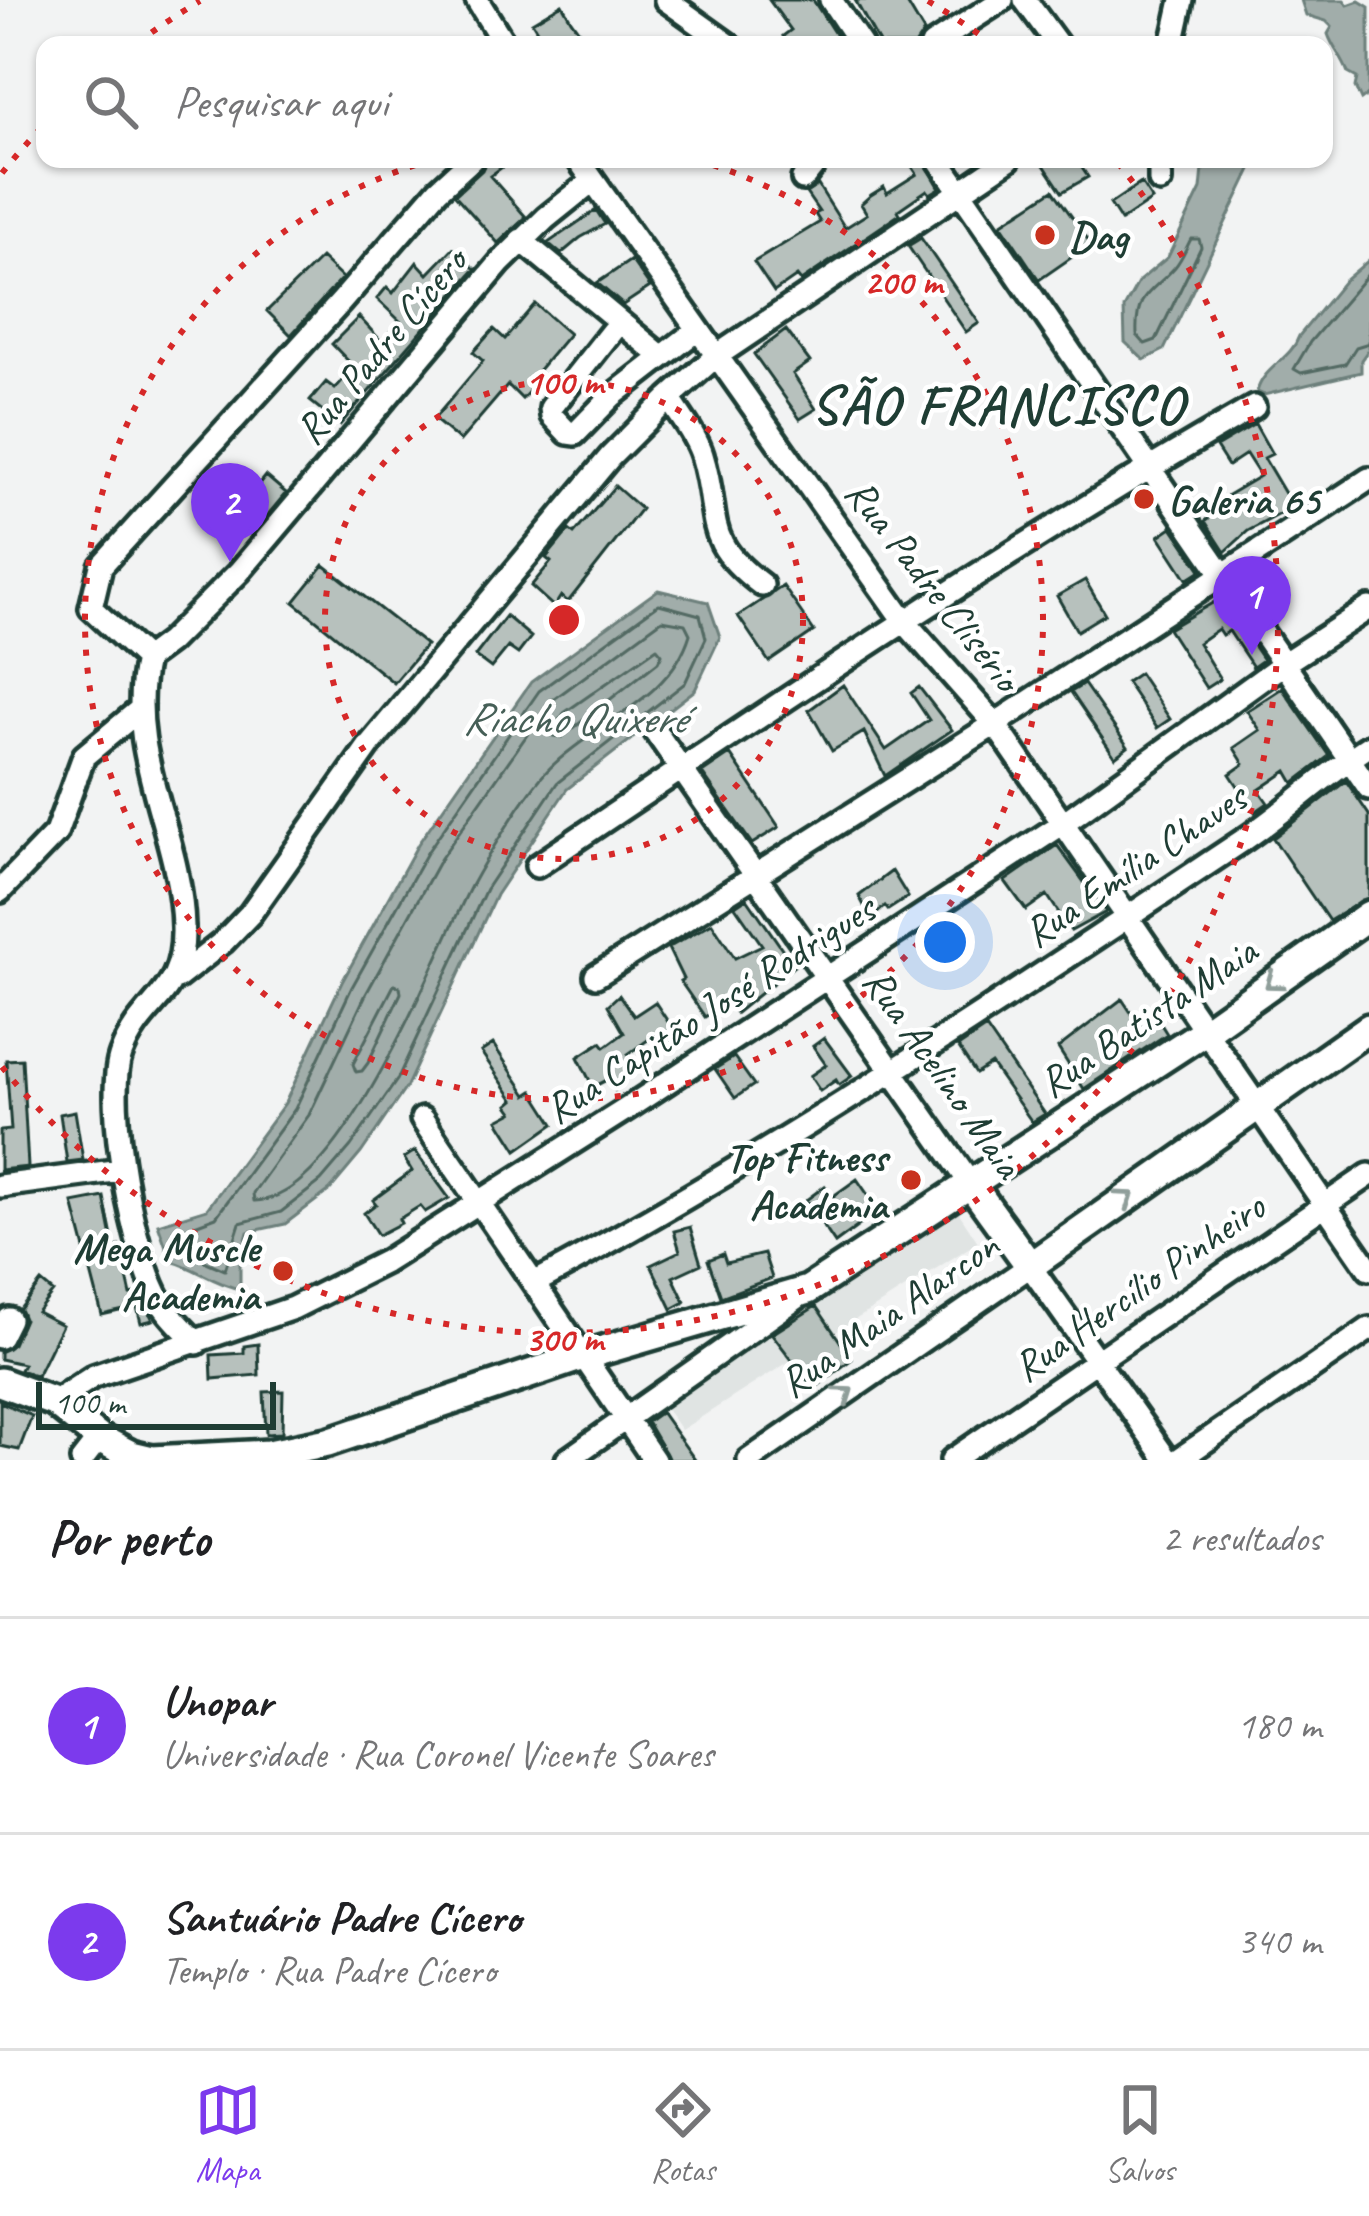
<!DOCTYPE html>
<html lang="pt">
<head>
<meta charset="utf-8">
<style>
  body { margin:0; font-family:Caveat,sans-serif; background:#f2f2f2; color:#202124 }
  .scale { position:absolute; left:36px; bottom:30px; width:240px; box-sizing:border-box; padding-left:12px; border:6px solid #1f3d34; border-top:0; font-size:33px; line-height:42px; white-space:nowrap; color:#1f3d34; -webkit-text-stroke:9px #fff; paint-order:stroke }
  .you { position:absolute; left:945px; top:942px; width:42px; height:42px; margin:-30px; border:9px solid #fff; border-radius:50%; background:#1a73e8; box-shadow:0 0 0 18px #1a73e833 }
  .badge { display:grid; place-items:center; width:78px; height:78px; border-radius:50%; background:#7c3aed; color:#fff; font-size:39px; font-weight:700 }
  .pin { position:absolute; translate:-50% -99px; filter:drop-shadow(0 3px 6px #0008) }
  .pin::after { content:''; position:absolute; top:63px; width:42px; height:36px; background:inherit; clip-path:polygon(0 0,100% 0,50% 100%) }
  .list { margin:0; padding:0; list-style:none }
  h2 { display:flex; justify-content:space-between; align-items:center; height:156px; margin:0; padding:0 48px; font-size:51px }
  h2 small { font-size:39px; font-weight:400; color:#757577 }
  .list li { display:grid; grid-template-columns:78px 1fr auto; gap:36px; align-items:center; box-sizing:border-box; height:216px; padding:0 48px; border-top:3px solid #e0e0e0 }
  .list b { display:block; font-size:45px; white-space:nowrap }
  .list p { margin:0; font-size:39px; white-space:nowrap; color:#757577 }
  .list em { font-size:39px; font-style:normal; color:#757577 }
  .icon { flex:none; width:66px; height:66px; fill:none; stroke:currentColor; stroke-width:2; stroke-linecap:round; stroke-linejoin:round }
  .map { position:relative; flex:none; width:1369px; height:1460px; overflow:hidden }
  .search { position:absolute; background:#fff; box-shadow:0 3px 9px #0004; left:36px; right:36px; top:36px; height:132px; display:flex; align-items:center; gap:30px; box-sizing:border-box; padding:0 42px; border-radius:24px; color:#757577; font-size:45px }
  .sheet { height:588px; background:#fff }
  nav { display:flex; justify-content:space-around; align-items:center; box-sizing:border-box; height:168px; border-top:3px solid #e0e0e0; background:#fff; font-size:33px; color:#757577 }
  nav a { display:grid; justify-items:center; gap:6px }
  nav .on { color:#7c3aed }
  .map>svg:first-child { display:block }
  .built { fill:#e0e4e3 }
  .water { fill:#a1adaa; stroke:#6d807b; stroke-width:3 }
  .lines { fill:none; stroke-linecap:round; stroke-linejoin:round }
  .shore { stroke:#536a63; stroke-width:3 }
  .building { fill:#b7c1bd; stroke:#1f3d34; stroke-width:3 }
  .minor-casing { stroke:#1f3d34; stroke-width:30 }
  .major-casing { stroke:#1f3d34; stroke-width:36 }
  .minor { stroke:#fff; stroke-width:21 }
  .major { stroke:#fff; stroke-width:27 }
  .oneway { stroke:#8f9e9a }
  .ring { fill:none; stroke:#d62828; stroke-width:6; stroke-dasharray:6 12 }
  .poi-dot { fill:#c8321e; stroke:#fff; stroke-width:4.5 }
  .labels { text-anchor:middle; stroke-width:9; stroke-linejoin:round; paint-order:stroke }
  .poi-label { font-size:42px; font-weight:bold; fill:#1f3d34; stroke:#fff; text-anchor:start }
  .street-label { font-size:42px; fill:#1f3d34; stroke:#fff }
  .water-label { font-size:45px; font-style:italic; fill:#465f57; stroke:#fff }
  .district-label { font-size:54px; font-weight:bold; letter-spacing:3px; fill:#1f3d34; stroke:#fff }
  .centre { fill:#d62828; stroke:#fff; stroke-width:6 }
  .ring-label { font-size:36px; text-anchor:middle; font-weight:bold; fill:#d62828; stroke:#fff; stroke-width:9; stroke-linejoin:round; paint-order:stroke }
</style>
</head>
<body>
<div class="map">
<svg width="1369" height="1460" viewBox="0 0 1369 1460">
  <rect width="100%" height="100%" fill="#f2f3f3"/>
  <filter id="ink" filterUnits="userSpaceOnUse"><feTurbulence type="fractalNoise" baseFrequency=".00833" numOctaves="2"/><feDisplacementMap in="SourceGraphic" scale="24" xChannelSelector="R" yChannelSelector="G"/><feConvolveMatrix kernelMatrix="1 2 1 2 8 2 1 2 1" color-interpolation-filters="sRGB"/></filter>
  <g filter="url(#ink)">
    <!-- built -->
    <path class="built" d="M955 1207 978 1242 681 1430 661 1402Z"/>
    <!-- water -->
    <path class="water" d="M1301 0H1344L1348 5 1359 1 1369 7V94L1361 100 1355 87 1357 78 1348 73C1343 58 1333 49 1328 34L1332 27 1326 21 1306 15Z
      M1204 159H1256L1164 350 1144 360 1125 342 1124 308 1139 281 1168 257 1201 189Z
      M1369 260V349L1361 360V372L1264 395 1257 392C1263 367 1291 360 1299 336L1344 281Z
      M658 590 708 602 720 637 695 690 567 789 496 895 407 1086 361 1153 330 1190 285 1224 248 1232 240 1261V1289C214 1284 197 1268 171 1261L158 1224 207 1209 285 1103 342 982 418 844 531 682Z"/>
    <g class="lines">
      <!-- shore -->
      <path class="shore" d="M1191 239H1199L1201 247 1156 340 1145 344 1137 335C1135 293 1151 294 1175 267 1182 259 1186 248 1191 239Z
        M1369 273 1310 342 1294 369 1301 373 1345 364 1356 347 1369 343
        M659 604 700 615 706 638 685 683 557 783 486 889 397 1080 351 1146 321 1181 281 1212 240 1223 225 1270 181 1251 176 1232 216 1217 295 1109 352 987 428 851 539 691Z
        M662 620 685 624 690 634C670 701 593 723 547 771 526 793 486 858 471 886 435 954 342 1202 254 1201L253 1193 309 1115 366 994 441 858 550 702Z
        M657 648 662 654 658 662 562 737 553 736 552 730 564 713Z
        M394 985 400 987 401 993 368 1063 362 1071 356 1072 353 1064Z"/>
    </g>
    <!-- building -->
    <path class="building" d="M769 0H813L842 45H790L783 36 791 30Z
      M855 0H905L924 32 915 45H880Z
      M562 4 571 20 589 45H546L532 22Z
      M487 159H513L490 176 526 217 498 243 455 195 482 170Z
      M907 159H923L940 188 930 194 927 190 898 210 900 214 801 281 797 276 774 292 754 262 820 222 815 214 819 212 806 193 818 185 845 228 867 214 861 204 871 195 884 187 887 193 917 174Z
      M1040 159H1076L1088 177 1062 192Z
      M1141 183 1152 200 1121 221 1110 204Z
      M1053 190 1091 244 1039 280 1001 224Z
      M596 210 605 224 580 238 561 254 548 243Z
      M921 238 979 323 966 332 908 246Z
      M453 248 475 269 340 425 310 401 326 382 335 389 354 367 332 344 359 317 382 342 400 321 377 299 387 287 393 293 417 262 428 274Z
      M321 258 342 278 291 335 267 311Z
      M631 260 650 287 623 305 597 283Z
      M535 304 569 334 538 371 543 376 522 399 508 385 460 441 434 419 483 361 473 352 494 329 505 339Z
      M786 330 810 362 793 374 816 409 800 419 754 354Z
      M1255 424 1272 454 1264 458 1293 507 1248 531 1225 552 1205 521 1232 501 1228 495 1260 476 1246 454 1228 466 1216 447Z
      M266 476 286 493 266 517 249 502V497Z
      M615 486 641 509 568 602 561 596 554 607 531 586 551 562 546 558 569 530 574 534Z
      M1172 527 1201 570 1187 579 1159 536Z
      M324 565 426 645 394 683 294 602Z
      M1085 580 1105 614 1077 631 1057 596Z
      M783 586 814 631 769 662 738 616Z
      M1221 598 1263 660 1253 667 1229 631 1222 635 1218 629 1198 643 1220 679 1206 688 1168 629Z
      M506 616 531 637 518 654 508 647 491 668 475 656Z
      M1139 673 1170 719 1157 728 1126 682Z
      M1084 684 1128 747 1115 757 1071 692Z
      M843 685 886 750 929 720 911 693 919 687 952 730 885 776 864 732 832 751 809 710Z
      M1282 688 1329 756 1294 783 1287 771 1259 790 1268 803 1255 812 1230 774 1244 764 1234 748 1260 730 1247 711Z
      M730 754 779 827 752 844 702 773Z
      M1346 781 1369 815V897L1329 921 1273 838Z
      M1057 845 1106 912 1071 931 1047 895 1026 910 1005 881Z
      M892 871 908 897 888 910 885 906 871 919 859 896Z
      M747 898 794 966 736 1013 728 1001 705 1017 680 981 683 979 668 948 712 923 735 958 762 945 735 906Z
      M619 995 634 1016 655 1002 680 1040 669 1047 659 1032 628 1054 637 1067 615 1090 609 1079 593 1087 578 1057 601 1042 605 1047 624 1033 608 1005Z
      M1122 999 1142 1029 1157 1018 1167 1034 1084 1089 1058 1048Z
      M986 1028 1045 1114 1032 1122 991 1064 976 1074 958 1047Z
      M824 1038 852 1076 839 1085 836 1080 820 1091 810 1076 826 1065 813 1046Z
      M493 1044 527 1095 533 1091 554 1124 517 1150 498 1120 513 1112 508 1105 514 1100 481 1052Z
      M734 1057 754 1085 735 1098 715 1069Z
      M22 1059 28 1167 0 1170V1131L11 1130 6 1060Z
      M75 1111 83 1160 67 1162 60 1114Z
      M415 1151 449 1198 425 1212 420 1206 399 1219 401 1223 378 1235 364 1213 376 1204 373 1200 412 1171 404 1158Z
      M857 1179 879 1211 835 1243 806 1200 825 1186 832 1197Z
      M104 1197 114 1247 120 1246 131 1295 140 1293 153 1320 141 1323 137 1307 102 1315 73 1203Z
      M690 1227 701 1264 673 1277 685 1302 672 1309 651 1265 680 1251 674 1231Z
      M723 1254 726 1263 764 1254 772 1278 721 1297 708 1260Z
      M41 1282 53 1292 37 1312 62 1325 37 1376 20 1370 23 1364 0 1359V1352L13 1344 24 1319 20 1309Z
      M816 1306 852 1359 814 1389 772 1334Z
      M258 1344 259 1375 212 1379 211 1355 244 1353V1346Z
      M283 1391 282 1433 266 1434 264 1392Z
      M0 1402 32 1416 19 1450 0 1446Z
      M661 1412 695 1460H669L647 1422Z"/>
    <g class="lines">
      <!-- minor casing -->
      <g class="minor-casing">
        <path id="minor" d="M477 0 505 45
          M666 0 729 45
          M831 0 861 45
          M1025 0 1058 45
          M932 45 1002 0
          M1172 45 1182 0
          M472 159 438 190 341 302 101 566 91 608 146 659 169 642 239 572 500 263 546 218 592 181
          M578 159 904 621 995 724 1369 1269
          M938 159 1369 788
          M1160 159V181
          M803 179 819 159
          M521 240 661 356
          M619 322 551 408 552 416 568 433 575 434 612 396 697 330
          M669 398C680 416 696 435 702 455 722 520 699 538 762 585
          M146 659C124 753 181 834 183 927 185 998 142 998 121 1054 104 1100 134 1260 161 1302 170 1317 185 1330 197 1343
          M655 731 972 1186
          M537 866C773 707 1008 548 1254 407
          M0 891 56 833 84 756 138 711
          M596 976 995 724 1369 479
          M177 978 223 942 250 914 371 743 610 457 669 398 715 357 1009 159
          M422 1119 654 1460
          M0 1186 121 1170
          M534 1283C781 1151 1012 994 1245 839 1288 810 1325 774 1369 746
          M0 1337 9 1319
          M54 1402 94 1376 293 1308 385 1262 631 1106 1062 824 1283 664 1369 608
          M82 1460 99 1438
          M567 1460 797 1298
          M749 1460 1030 1266 1167 1460
          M952 1460 1369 1175
          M1178 1460 1369 1329"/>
      </g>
      <!-- major casing -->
      <g class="major-casing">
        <path id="major" d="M972 1186 1030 1266 1369 1028
          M0 1382 54 1402 99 1438 131 1455 152 1460 269 1454 328 1442 583 1356 808 1290 1208 1029 1369 915"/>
      </g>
      <!-- minor -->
      <use href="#minor" class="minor"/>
      <!-- major -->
      <use href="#major" class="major"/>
    </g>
    <!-- one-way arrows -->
    <defs><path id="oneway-chevron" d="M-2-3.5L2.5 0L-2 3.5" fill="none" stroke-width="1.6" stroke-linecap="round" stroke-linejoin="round" transform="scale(3)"/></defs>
    <g class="oneway">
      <use href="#oneway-chevron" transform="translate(1273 982) rotate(144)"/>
      <use href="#oneway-chevron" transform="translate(1126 1198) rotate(-35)"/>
      <use href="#oneway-chevron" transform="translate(845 1394) rotate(-35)"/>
    </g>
  </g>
  <!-- distance rings -->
  <g class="ring">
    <circle cx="564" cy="620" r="239"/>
    <path d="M696 160A479 479 0 1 1 432 160"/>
    <path d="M2 173A718 718 0 0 1 43 126M137 43A718 718 0 0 1 200 1M928 1A718 718 0 0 1 991 43M1118 163A718 718 0 1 1 2 1067"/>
  </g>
  <!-- markers -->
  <g class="poi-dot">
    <circle cx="1045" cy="235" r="12"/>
    <circle cx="1144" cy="499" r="12"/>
    <circle cx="911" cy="1180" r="12"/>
    <circle cx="283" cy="1271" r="12"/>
  </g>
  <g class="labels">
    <!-- poi labels -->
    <g class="poi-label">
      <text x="1069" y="250">Dag</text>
      <text x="1168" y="514">Galeria 65</text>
      <text x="887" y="1171" text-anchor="end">Top Fitness<tspan x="887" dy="48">Academia</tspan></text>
      <text x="259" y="1262" text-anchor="end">Mega Muscle<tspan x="259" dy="48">Academia</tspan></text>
    </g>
    <!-- street labels -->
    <g class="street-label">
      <text transform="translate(380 345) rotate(-50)" y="15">Rua Padre Cícero</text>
      <text transform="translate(934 584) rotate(52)" y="15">Rua Padre Clisério</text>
      <text transform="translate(1134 864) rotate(-34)" y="15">Rua Emília Chaves</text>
      <text transform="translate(709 1008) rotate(-33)" y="15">Rua Capitão José Rodrigues</text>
      <text transform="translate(1147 1016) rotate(-34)" y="15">Rua Batista Maia</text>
      <text transform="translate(944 1072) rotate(55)" y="15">Rua Acelino Maia</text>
      <text transform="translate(1138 1286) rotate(-35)" y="15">Rua Hercílio Pinheiro</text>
      <text transform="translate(888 1313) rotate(-35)" y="15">Rua Maia Alarcon</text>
    </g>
    <!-- water labels -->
    <g class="water-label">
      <text x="574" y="733">Riacho Quixeré</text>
    </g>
    <!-- district labels -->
    <g class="district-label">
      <text x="998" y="423">SÃO FRANCISCO</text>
    </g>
  </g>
  <circle cx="564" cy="620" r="18" class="centre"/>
  <g class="ring-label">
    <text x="903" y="294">200 m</text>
    <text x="564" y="394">100 m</text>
    <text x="564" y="1351">300 m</text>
  </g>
</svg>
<div class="scale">100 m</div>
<div class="you"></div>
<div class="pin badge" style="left:1252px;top:655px">1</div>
<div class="pin badge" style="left:230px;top:562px">2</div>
<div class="search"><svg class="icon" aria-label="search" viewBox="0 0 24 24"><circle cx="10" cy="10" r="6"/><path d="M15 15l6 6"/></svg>Pesquisar aqui</div>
</div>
<section class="sheet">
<h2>Por perto<small>2 resultados</small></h2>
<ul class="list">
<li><span class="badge">1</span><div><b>Unopar</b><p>Universidade · Rua Coronel Vicente Soares</p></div><em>180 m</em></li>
<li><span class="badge">2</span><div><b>Santuário Padre Cícero</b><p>Templo · Rua Padre Cícero</p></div><em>340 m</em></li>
</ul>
</section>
<nav>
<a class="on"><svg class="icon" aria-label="map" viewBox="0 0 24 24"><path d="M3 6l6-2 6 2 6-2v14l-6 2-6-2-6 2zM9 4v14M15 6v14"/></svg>Mapa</a>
<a><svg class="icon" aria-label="directions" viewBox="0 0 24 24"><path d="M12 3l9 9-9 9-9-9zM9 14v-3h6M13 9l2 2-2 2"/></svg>Rotas</a>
<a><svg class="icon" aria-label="saved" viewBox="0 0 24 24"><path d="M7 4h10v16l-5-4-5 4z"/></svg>Salvos</a>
</nav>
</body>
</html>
